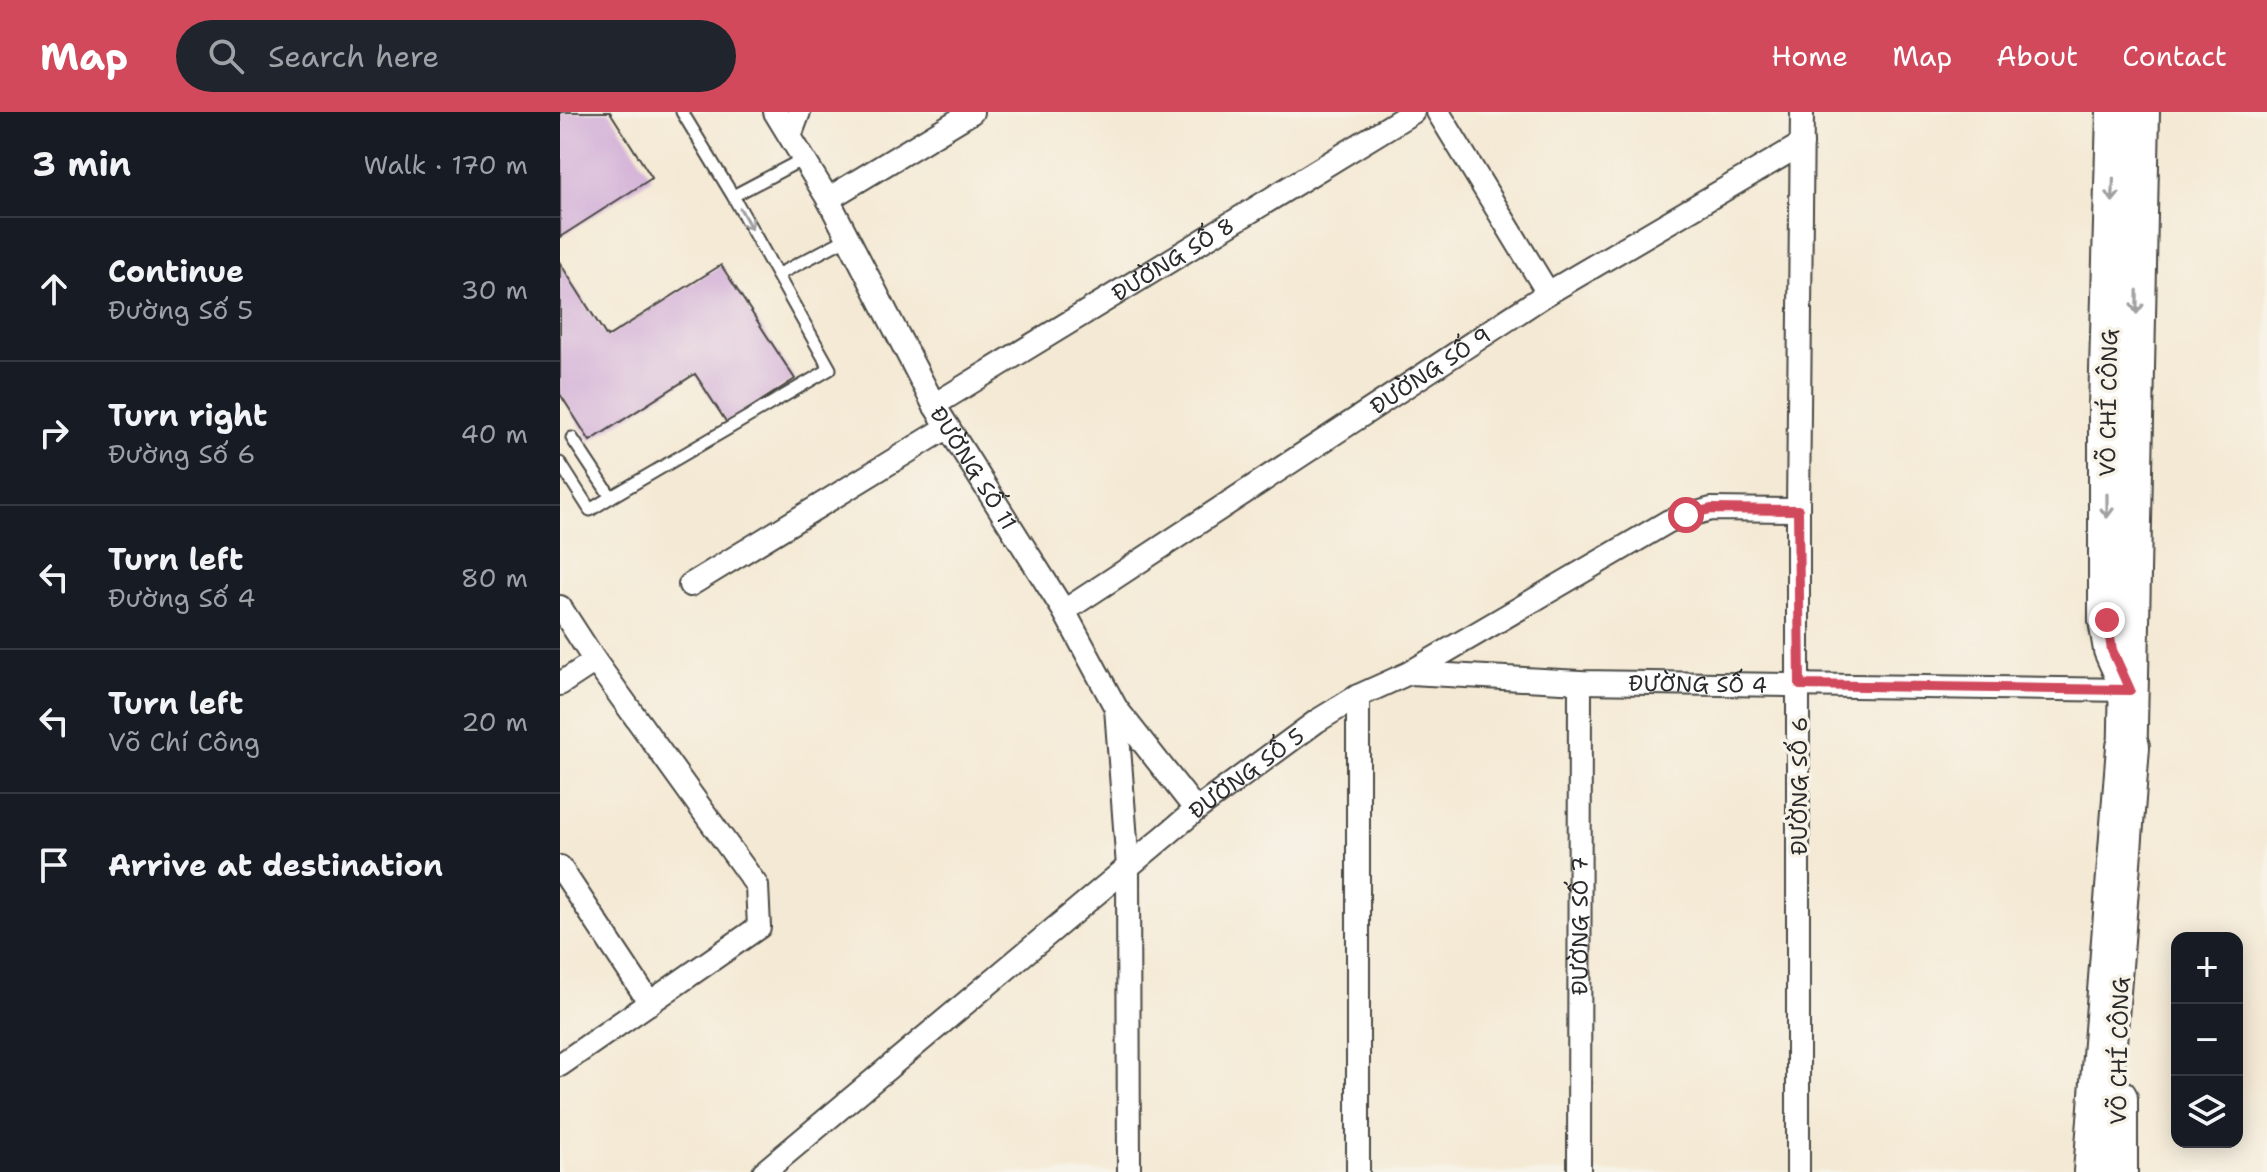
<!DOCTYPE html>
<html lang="en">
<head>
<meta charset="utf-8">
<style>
  body { margin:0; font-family:"Shantell Sans",sans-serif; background:#20242c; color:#f1f3f6 }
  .controls { position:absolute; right:24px; bottom:24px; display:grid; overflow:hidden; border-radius:16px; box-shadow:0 4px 20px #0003 }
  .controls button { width:72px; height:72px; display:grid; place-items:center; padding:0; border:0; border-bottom:2px solid #363941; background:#171b24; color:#f1f3f6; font:40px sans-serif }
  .stop { position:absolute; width:24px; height:24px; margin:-18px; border:6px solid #d1495b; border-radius:50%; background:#fff }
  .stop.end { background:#d1495b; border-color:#fff; box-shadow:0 2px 8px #0008 }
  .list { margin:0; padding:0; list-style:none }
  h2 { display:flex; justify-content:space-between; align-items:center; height:104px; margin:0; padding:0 32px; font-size:34px }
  h2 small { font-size:26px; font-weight:400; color:#9ea1a6 }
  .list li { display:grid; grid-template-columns:52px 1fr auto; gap:24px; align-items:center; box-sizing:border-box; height:144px; padding:0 32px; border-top:2px solid #363941 }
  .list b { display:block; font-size:30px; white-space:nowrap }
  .list p { margin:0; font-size:26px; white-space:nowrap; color:#9ea1a6 }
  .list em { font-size:26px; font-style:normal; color:#9ea1a6 }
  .icon { flex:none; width:44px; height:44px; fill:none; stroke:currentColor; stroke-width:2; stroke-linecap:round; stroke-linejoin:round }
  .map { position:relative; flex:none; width:1707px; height:1060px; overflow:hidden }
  header { display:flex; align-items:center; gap:48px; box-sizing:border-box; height:112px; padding:0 40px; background:#d1495b; color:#fff }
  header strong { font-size:38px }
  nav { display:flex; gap:44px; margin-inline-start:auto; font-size:28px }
  .search { width:560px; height:72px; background:#20242c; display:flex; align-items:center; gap:20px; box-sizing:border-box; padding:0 28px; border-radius:44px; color:#9ea1a6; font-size:30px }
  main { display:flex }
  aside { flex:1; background:#171b24 }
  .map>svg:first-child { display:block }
  .building { fill:#d1add7 }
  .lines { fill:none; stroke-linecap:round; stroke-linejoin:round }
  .service-casing { stroke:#494844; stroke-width:15 }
  .minor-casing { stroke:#494844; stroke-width:26 }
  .primary-casing { stroke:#494844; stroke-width:40 }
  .trunk-casing { stroke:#494844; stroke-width:42 }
  .motorway-casing { stroke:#494844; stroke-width:46 }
  .service { stroke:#fff; stroke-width:11 }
  .minor { stroke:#fff; stroke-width:22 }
  .primary { stroke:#fff; stroke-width:36 }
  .trunk { stroke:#fff; stroke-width:38 }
  .motorway { stroke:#fff; stroke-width:42 }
  .oneway { stroke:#a0a0a0 }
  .route { stroke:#d1495b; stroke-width:10 }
  .labels { text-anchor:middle; stroke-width:7; stroke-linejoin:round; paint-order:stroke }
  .street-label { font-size:22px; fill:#2b2b2b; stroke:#f7f3e8 }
</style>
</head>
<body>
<header>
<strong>Map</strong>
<div class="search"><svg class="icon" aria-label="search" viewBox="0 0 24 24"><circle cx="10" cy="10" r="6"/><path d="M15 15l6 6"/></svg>Search here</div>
<nav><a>Home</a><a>Map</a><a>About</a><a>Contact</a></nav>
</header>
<main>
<aside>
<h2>3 min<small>Walk · 170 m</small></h2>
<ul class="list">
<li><svg class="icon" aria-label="ahead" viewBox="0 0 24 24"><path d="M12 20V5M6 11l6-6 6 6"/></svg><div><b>Continue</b><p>Đường Số 5</p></div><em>30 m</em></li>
<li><svg class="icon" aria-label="right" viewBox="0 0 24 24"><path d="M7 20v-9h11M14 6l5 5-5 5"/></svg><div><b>Turn right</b><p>Đường Số 6</p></div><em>40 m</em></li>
<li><svg class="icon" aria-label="left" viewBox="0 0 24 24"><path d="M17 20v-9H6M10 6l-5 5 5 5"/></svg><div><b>Turn left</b><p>Đường Số 4</p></div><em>80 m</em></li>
<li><svg class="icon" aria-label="left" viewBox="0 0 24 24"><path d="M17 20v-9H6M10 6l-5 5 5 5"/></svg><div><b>Turn left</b><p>Võ Chí Công</p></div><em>20 m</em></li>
<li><svg class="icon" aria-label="arrive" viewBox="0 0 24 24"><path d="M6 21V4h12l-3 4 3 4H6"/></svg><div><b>Arrive at destination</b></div></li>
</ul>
</aside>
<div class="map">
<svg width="1707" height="1060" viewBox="0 0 1707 1060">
  <rect width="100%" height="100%" fill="#f7f3e8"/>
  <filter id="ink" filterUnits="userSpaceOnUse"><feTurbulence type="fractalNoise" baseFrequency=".0125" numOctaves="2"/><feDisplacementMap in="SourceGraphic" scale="16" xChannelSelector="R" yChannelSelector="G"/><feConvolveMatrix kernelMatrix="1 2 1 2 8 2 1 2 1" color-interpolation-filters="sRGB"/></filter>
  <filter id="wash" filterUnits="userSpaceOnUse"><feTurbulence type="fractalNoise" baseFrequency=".006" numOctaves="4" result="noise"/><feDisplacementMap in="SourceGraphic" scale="32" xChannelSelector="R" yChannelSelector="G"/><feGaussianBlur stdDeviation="1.8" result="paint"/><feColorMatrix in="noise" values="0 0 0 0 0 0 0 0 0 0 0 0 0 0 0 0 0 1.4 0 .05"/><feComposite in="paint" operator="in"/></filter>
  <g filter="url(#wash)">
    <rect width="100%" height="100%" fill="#f4e9d4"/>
    <g id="blocks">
      <!-- building -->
      <path class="building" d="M0 0H50L92 66 0 125Z
        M0 151 47 225 161 153 235 267 167 311 135 262 30 329 0 282Z"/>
    </g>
  </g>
  <g filter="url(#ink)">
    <use href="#blocks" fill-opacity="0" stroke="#494844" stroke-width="2"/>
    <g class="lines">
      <!-- service casing -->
      <g class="service-casing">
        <path id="service" d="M122 0 173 84
          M217 163 288 126
          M12 326 51 385 270 257 173 84 243 47
          M0 351 30 398 51 385"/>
      </g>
      <!-- minor casing -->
      <g class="minor-casing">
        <g id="minor">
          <path id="s1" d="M215 0 268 87 374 293 504 499 556 596 636 698"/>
          <path d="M878 0 988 181"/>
          <path d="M230 24 239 0"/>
          <path d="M268 87 412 0"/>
          <path id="s2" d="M374 293 853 0"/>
          <path d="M130 473 388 315"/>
          <path d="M0 495 35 549 197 774 199 815 0 953"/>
          <path id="s3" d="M504 499 988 181 1242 32"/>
          <path id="s4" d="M850 561 1020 570 1570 578"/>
          <path d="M0 572 35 549"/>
          <path d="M556 596 568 755 569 1060"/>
          <path d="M0 755 90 891"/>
          <path id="s5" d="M204 1060 636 698 757 609 798 584 849 561 1109 409 1151 397 1238 398"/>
          <path d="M798 1060V584"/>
          <path id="s6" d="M1019 1060 1020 570"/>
          <path d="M1238 1060V398L1242 0"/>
        </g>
      </g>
      <!-- primary casing -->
      <g class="primary-casing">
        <path id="primary" d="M1555 0 1547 296V508L1552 538 1568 574"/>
      </g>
      <!-- trunk casing -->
      <g class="trunk-casing">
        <path id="trunk" d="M1567 665 1580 0
          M1558 1060V986"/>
      </g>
      <!-- motorway casing -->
      <g class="motorway-casing">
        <path id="motorway" d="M1535 1060 1568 635"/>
      </g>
      <!-- service -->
      <use href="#service" class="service"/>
      <!-- minor -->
      <use href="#minor" class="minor"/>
      <!-- primary -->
      <use href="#primary" class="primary"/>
      <!-- trunk -->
      <use href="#trunk" class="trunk"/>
      <!-- motorway -->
      <use href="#motorway" class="motorway"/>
    </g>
    <!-- one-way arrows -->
    <defs><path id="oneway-shaft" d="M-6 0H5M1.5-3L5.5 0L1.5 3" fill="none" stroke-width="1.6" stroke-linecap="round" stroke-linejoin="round" transform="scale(2)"/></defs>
    <g class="oneway">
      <use href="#oneway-shaft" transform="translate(1553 78) rotate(92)"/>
      <use href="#oneway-shaft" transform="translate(186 107) rotate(61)"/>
      <use href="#oneway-shaft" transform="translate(1577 190) rotate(91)"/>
      <use href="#oneway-shaft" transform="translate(1547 394) rotate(90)"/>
    </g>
  </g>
  <g class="lines" filter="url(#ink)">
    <!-- route -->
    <path class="route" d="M1126 403 1151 397 1238 398 1240 573 1570 578 1552 538 1547 508"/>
  </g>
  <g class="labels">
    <!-- street labels -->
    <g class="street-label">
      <text dy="8" stroke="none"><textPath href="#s2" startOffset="280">ĐƯỜNG SỐ 8</textPath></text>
      <text dy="8" stroke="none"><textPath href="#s3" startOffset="438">ĐƯỜNG SỐ 9</textPath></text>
      <text transform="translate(1548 291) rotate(-89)" y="8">VÕ CHÍ CÔNG</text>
      <text dy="8" stroke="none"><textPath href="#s1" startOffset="408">ĐƯỜNG SỐ 11</textPath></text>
      <text dy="8" stroke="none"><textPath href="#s4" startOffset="288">ĐƯỜNG SỐ 4</textPath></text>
      <text dy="8" stroke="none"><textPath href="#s5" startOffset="626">ĐƯỜNG SỐ 5</textPath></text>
      <text transform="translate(1239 674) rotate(-90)" y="8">ĐƯỜNG SỐ 6</text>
      <text dy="8" stroke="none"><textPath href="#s6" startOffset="246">ĐƯỜNG SỐ 7</textPath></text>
      <text transform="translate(1559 939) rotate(-89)" y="8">VÕ CHÍ CÔNG</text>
    </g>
  </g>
</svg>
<div class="controls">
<button>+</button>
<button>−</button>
<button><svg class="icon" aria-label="layers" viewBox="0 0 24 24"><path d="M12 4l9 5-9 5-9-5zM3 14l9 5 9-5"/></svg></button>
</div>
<div class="stop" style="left:1126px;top:403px"></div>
<div class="stop end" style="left:1547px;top:508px"></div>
</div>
</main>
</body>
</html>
